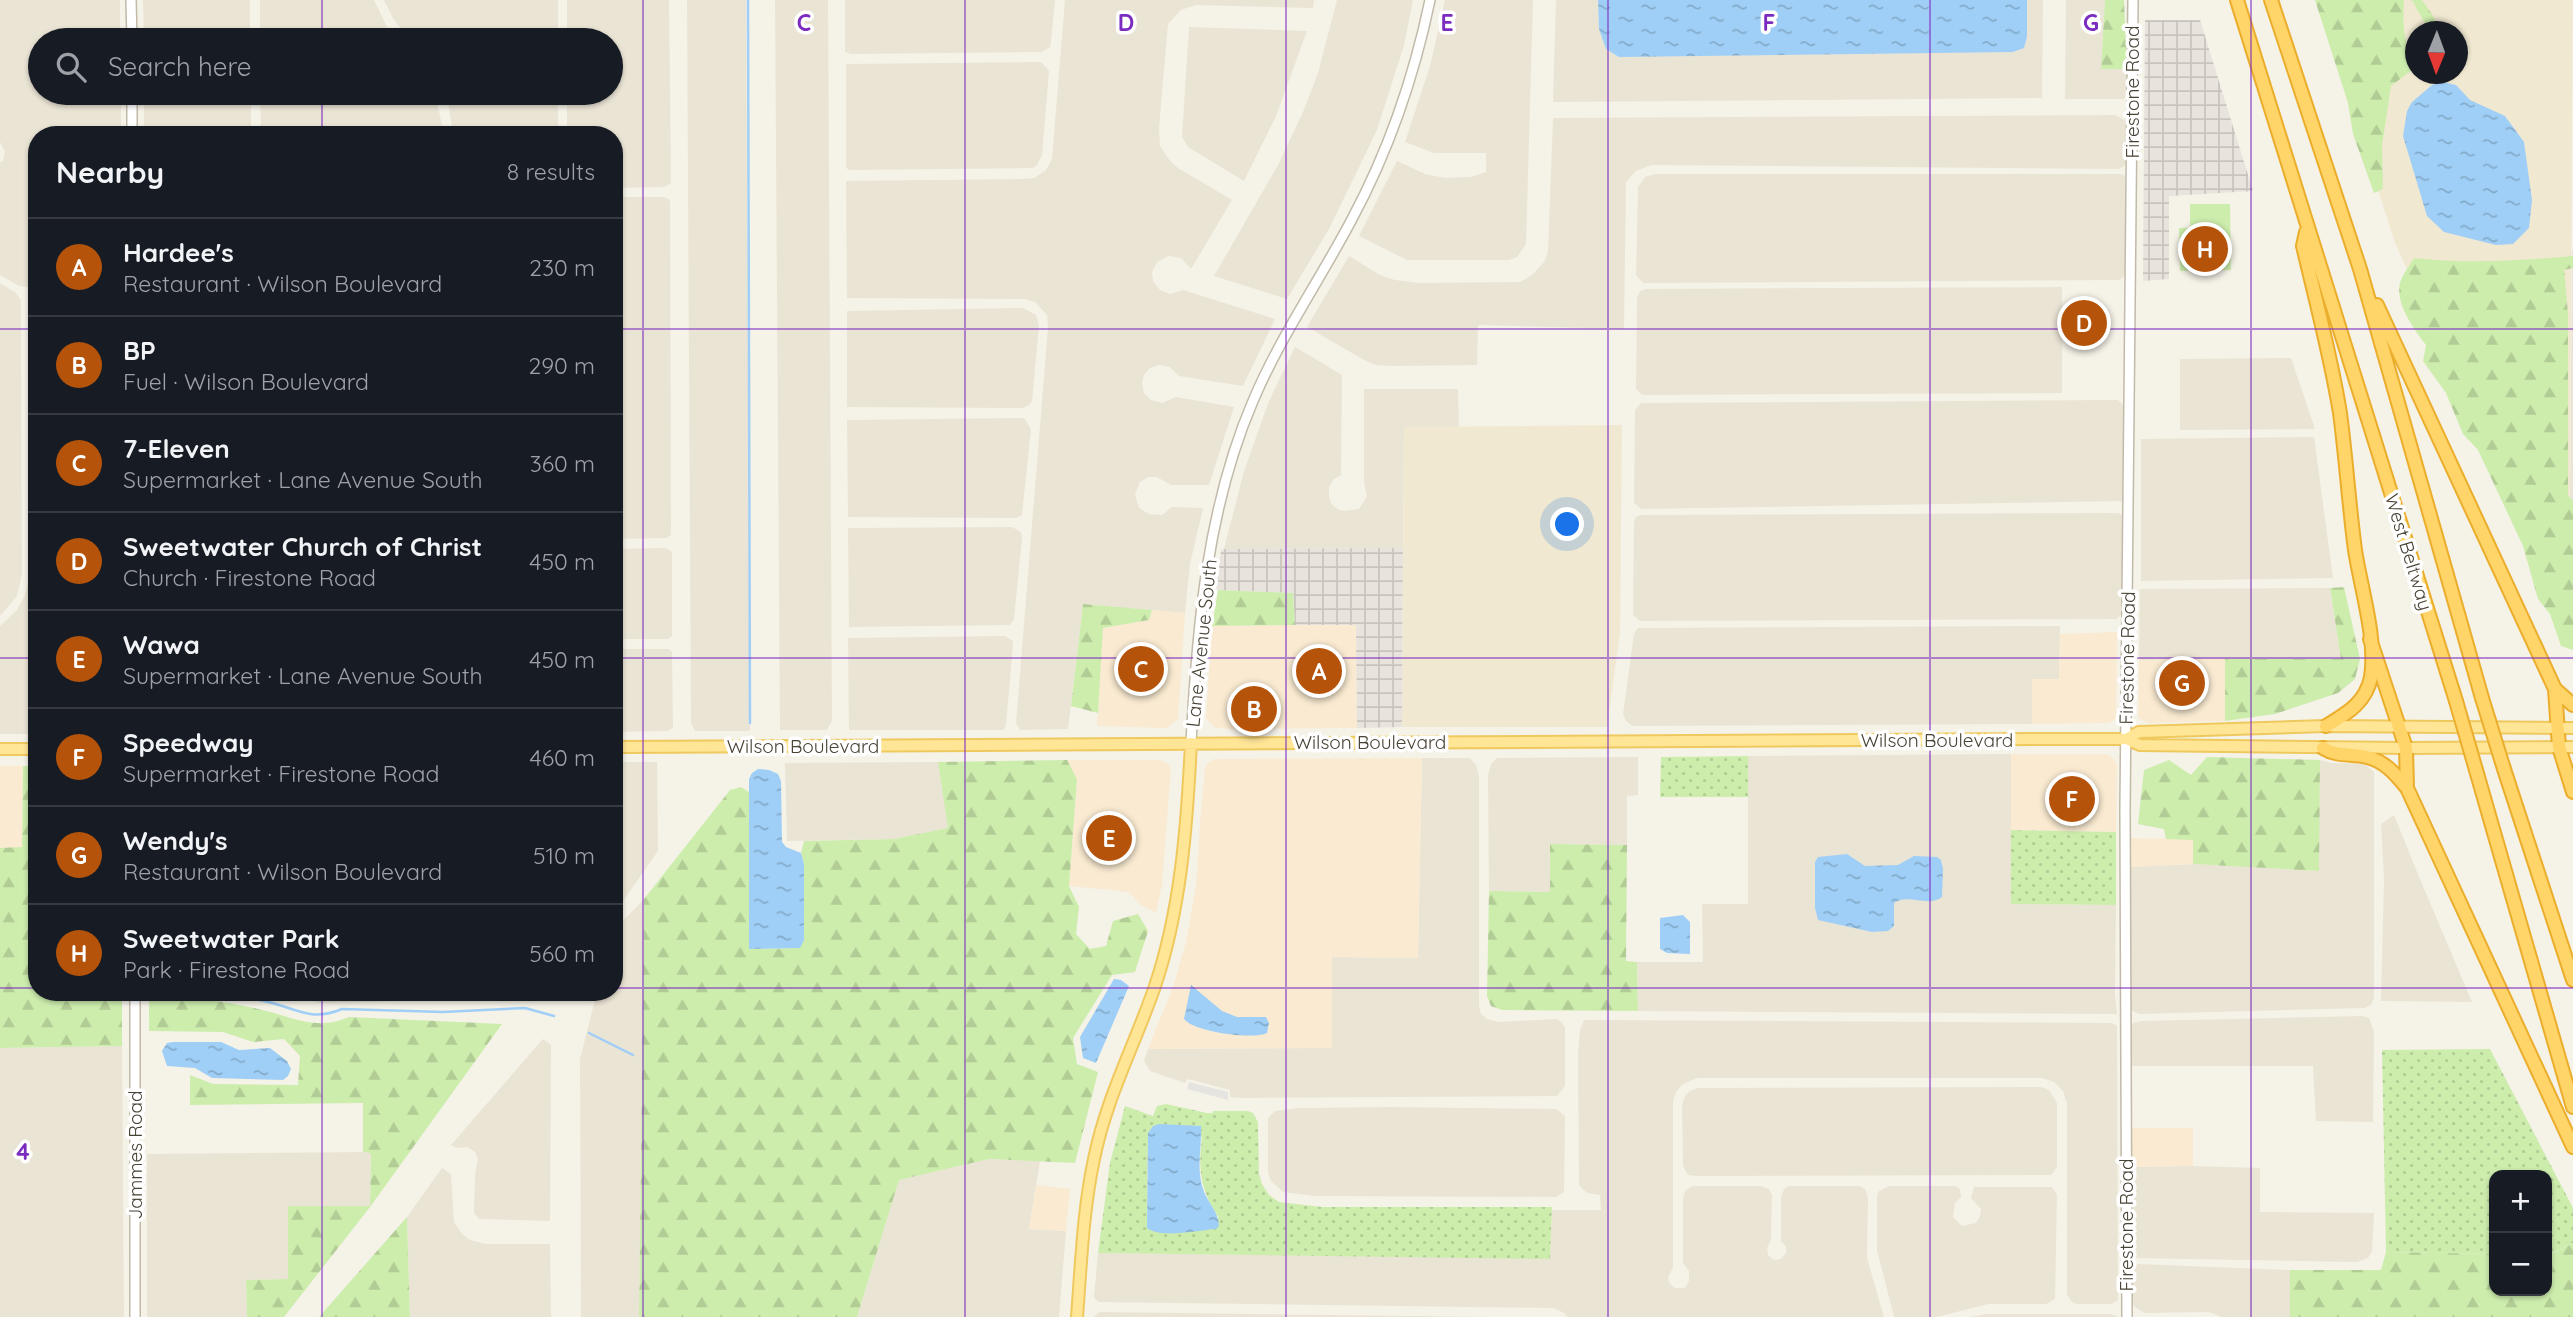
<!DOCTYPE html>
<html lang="en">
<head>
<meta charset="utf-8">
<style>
  body { margin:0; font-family:Quicksand,sans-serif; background:#20242c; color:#f1f3f6 }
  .controls { position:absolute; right:21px; bottom:21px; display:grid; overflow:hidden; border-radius:14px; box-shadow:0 2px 5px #0004 }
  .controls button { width:63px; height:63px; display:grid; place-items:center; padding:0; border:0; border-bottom:2px solid #363941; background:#171b24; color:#f1f3f6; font:35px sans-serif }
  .compass { position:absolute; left:2405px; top:21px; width:63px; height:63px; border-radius:50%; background:#171b24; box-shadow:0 2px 5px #0004; rotate:181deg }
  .you { position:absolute; left:1568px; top:525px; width:24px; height:24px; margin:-18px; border:5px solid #fff; border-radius:50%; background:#1a73e8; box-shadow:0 0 0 10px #1a73e833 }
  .badge { display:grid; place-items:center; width:46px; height:46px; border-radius:50%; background:#b45309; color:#fff; font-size:23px; font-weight:700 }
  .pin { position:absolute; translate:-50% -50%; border:4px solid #fff; box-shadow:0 2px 7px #0006 }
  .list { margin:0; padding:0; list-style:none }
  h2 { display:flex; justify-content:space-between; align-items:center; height:91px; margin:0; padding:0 28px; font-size:30px }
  h2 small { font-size:23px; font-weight:400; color:#9ea1a6 }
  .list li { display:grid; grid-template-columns:46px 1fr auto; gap:21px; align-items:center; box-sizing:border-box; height:98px; padding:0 28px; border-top:2px solid #363941 }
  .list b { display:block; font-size:26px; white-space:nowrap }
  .list p { margin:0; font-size:23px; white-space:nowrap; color:#9ea1a6 }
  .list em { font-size:23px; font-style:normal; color:#9ea1a6 }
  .icon { flex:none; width:38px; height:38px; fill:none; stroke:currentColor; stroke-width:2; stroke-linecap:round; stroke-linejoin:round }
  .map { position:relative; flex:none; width:2573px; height:1317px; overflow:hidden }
  .search { position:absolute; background:#171b24; box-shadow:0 2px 5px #0004; left:28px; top:28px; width:595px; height:77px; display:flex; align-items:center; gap:18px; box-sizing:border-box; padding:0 24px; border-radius:38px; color:#9ea1a6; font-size:26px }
  .panel { position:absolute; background:#171b24; box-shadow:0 2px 5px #0004; left:28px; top:126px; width:595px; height:875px; border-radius:28px }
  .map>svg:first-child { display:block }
  .residential { fill:#eae4d5 }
  .commercial { fill:#f9ead1 }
  .industrial { fill:url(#industrial-grid) }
  .education { fill:#f0e8d1; fill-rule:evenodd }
  .grass { fill:url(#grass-dots); fill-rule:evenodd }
  .forest { fill:url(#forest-firs) }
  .park { fill:#cdedad }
  .parking { fill:#e6e4e0 }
  .water { fill:url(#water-ripples) }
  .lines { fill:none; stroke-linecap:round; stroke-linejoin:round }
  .stream { stroke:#9fcff7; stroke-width:2.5 }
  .minor-casing { stroke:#c2baa9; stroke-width:12 }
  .major-casing { stroke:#efc95d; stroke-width:14 }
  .highway-casing { stroke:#ebae2c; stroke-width:16 }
  .minor { stroke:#fff; stroke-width:9 }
  .major { stroke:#ffe697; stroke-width:10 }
  .highway { stroke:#ffd469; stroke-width:12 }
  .highway-bridge-casing { stroke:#ebae2c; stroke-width:16; stroke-linecap:butt }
  .highway-bridge { stroke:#ffd469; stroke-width:12 }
  .grid { fill:none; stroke:#7b2cbf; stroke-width:2; stroke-opacity:0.55 }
  .labels { text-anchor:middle; stroke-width:7; stroke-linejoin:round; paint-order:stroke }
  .street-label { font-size:19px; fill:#494336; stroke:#fff }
  .grid-label { font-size:23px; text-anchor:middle; font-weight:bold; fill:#7b2cbf; stroke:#fff; stroke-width:7; stroke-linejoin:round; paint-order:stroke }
</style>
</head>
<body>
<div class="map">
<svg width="2573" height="1317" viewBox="0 0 2573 1317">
  <defs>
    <pattern id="industrial-grid" width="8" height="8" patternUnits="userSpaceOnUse" patternTransform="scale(1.75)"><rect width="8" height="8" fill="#e8e3dc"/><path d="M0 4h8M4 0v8" fill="none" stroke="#c8c4bd"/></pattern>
    <pattern id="grass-dots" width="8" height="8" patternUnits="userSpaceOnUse" patternTransform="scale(1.75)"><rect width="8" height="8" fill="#cdedad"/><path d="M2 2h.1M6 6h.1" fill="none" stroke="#b2cc95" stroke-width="1.8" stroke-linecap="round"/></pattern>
    <pattern id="forest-firs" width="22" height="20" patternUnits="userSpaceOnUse" patternTransform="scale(1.75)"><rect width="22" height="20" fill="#cdedad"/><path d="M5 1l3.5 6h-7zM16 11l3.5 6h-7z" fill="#b2cc95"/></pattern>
    <pattern id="water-ripples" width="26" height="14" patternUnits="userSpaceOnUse" patternTransform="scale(1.75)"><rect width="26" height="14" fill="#9fcff7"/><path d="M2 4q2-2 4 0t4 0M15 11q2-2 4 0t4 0" fill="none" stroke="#84aac9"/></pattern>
  </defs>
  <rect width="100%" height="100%" fill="#f5f2e8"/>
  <!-- residential -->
  <path class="residential" d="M0 0H120V40H40V93H121V135H37V288L19 286 0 275V162L3 161 5 152 0 142Z
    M143 0H250V40H144Z
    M260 0H374L386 25 398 40H260Z
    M384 0H558V40H411L394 20Z
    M567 0H669L671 183 664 187 614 188V135H567V93H611V40H567Z
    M687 0H746L750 731H695L691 723Z
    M775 0H828L832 720 827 730H780Z
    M845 0H1055L1051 42 1050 47 1042 52 851 54 845 52Z
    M1065 0H1314L1313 8 1196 5 1181 10 1168 24 1159 128 1160 146 1170 161 1178 168 1232 200 1191 269 1181 258 1169 256 1157 262 1152 272 1153 281 1160 290 1170 294 1183 290 1275 319 1243 386 1179 376 1170 367 1159 365 1150 368 1144 375 1142 383 1144 393 1151 400 1162 403 1176 397 1234 407 1209 485H1171L1157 477H1148L1140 482 1135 494 1139 508 1149 514 1162 515 1172 507 1203 508 1190 564 1185 613 1083 604 1068 729 1020 730 1016 723 1048 327 1047 315 1035 302 1025 299 847 298 846 181 1022 179 1034 178 1046 170 1052 159Z
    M1337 0H1413L1404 45 1377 130 1329 229 1287 299 1214 276 1278 165 1303 112 1318 73Z
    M1445 0H1533L1526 244 1517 257 1509 260H1407L1359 236 1397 161 1425 174 1445 178 1471 177 1486 172V153H1434L1405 142 1430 66Z
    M1556 0H1598L1599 29 2013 52 2024 47 2027 36V0H2043L2042 98 1553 102Z
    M2066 0H2105L2101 68 2127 69V95L2124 99H2065Z
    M1189 27 1307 31 1276 116 1244 181 1188 147 1182 137Z
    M1041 62 1049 71 1042 155 1037 165 1033 168 850 170 846 168V64Z
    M144 93H251V135H144Z
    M260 93H435L444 135H261Z
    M444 93H558V135H453L449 107Z
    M2115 115 2125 120 2128 127V161L2123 167 2118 169 1651 165 1636 171 1626 182 1624 329 1478 325 1477 365 1392 366 1376 365 1364 360 1307 327 1349 256 1380 275 1395 280 1420 283 1520 282 1532 275 1545 261 1548 251 1553 118Z
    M1655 174H2121L2125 176 2127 182 2126 275 2119 280 1643 283 1636 275 1638 187 1645 177Z
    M614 197H664L670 200 671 535 666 538 614 539Z
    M2572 250H2573V648L2569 628Z
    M0 283 16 293 21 301 22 574 17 596 0 616Z
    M2062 287V393L1642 395 1636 389 1637 297 1640 291 1646 289Z
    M37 296V734H0V626L17 610 25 595 29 578 28 306 29 301Z
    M1023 308 1036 315 1039 326 1032 401 1029 405 1023 408 847 407V311Z
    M1295 347 1342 375 1341 475 1334 479 1329 487V496L1332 505 1339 510 1345 511 1359 509 1367 496 1364 482V389H1458L1459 427 1404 428 1403 548 1224 549 1244 471 1269 401Z
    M2291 358 2315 429 2180 430V359Z
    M2118 400 2125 407V501L1641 509 1634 503 1635 410 1641 403Z
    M1024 418 1031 429 1022 515 1016 518 848 517 847 420Z
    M2314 437 2333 578 2141 581V439Z
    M2118 513 2122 515 2124 519 2123 612 2117 619 1640 621 1633 615 1634 522 1636 517 1640 515Z
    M1012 527 1021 532 1022 538 1014 619 1010 625 849 627 848 528Z
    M666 548 672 552V636L668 639H614V549Z
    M2330 588 2341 659 2139 660 2140 589Z
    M2060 626 2059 680H2032V724L1632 726 1626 721 1623 714 1634 634 1638 628Z
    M1005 636 1013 641V645L1006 725 1003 730H849L848 638Z
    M614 649H669L672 652 673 728 667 731 614 732Z
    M2011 754V904L2116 905 2115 994 2117 1014 1638 1011 1637 962H1703L1702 904H1748V756Z
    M1638 757V795L1627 796V845L1550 844V892L1489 891 1488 775 1491 764 1497 758Z
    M1422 758H1470L1476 765 1479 776V1006L1481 1014 1487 1019 1498 1022 1556 1019 1562 1022 1565 1028V1086L1557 1096 1244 1098 1230 1097V1090L1188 1079 1185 1083 1150 1071 1144 1061 1148 1049 1332 1048 1331 957 1418 958Z
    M2320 760 2331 763 2364 764 2374 772V998L2372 1004 2365 1008 2139 1014 2131 1010 2130 867 2194 864 2318 871Z
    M614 762H657L658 851 623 901 614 903Z
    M938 762 949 828 894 839 787 841 785 763Z
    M2394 815 2420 879 2472 1002 2381 1001 2384 879 2381 824Z
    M644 899 639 1317H581L580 1059 597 992H614V930Z
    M282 992H508L496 999 320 1003Z
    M2363 1016 2369 1018 2374 1031 2373 1122 2316 1121 2313 1066H2130L2129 1030 2133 1023 2142 1021Z
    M1584 1020 2112 1023 2117 1026 2118 1300 2111 1304H2077L2072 1302 2067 1295V1104L2063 1091 2054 1082 2042 1078H1697L1683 1084 1676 1092 1673 1101V1268L1668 1277 1669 1283 1675 1288H1685L1689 1281V1271L1683 1263V1198L1685 1191 1692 1186H1761L1769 1189 1772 1195 1771 1240 1767 1248 1768 1255 1774 1260 1781 1259 1786 1253V1247L1781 1241V1197L1784 1189 1789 1186H1860L1865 1189 1868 1197 1867 1258 1884 1317H1567L1564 1313 1554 1308 1099 1302 1094 1298 1098 1253 1550 1258 1552 1210H1601L1600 1195 1587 1193 1579 1185 1578 1054 1580 1030Z
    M543 1039 551 1045 550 1221 479 1219 474 1213 475 1175 478 1159 475 1152 467 1147 457 1148 451 1145Z
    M122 1046 124 1317H0V1048Z
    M2041 1087 2049 1090 2057 1103V1167L2051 1175 1697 1176 1688 1175 1683 1166 1682 1105 1685 1096 1690 1091 1698 1088Z
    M1392 1107 1556 1109 1565 1116 1564 1192 1556 1197 1315 1196 1283 1192 1271 1181 1268 1172V1118L1275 1111 1299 1108Z
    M371 1152 370 1207 288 1279 246 1280 247 1317H147V1154Z
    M989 1159 1040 1161 1029 1229 1066 1231 1059 1317H857L899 1180Z
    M2193 1166 2260 1168V1212L2374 1213 2372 1251 2368 1258 2357 1262 2133 1258 2130 1167Z
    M442 1168 451 1174 454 1222 462 1234 470 1240 486 1244H550L551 1317H410L407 1217Z
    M1889 1186H1955L1960 1189 1961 1197 1955 1203 1953 1217 1962 1226 1976 1223 1980 1216 1981 1209 1971 1198 1974 1187H2052L2057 1195 2055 1299 2046 1304H1988L1937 1317H1894L1877 1250V1196L1879 1191Z
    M2137 1264 2290 1270V1317H2221L2209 1312 2144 1313 2134 1306 2132 1301V1267Z
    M1100 1312 1493 1317H1093Z
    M1986 1314H2111L2118 1317H1970Z"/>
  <!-- commercial -->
  <path class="commercial" d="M1152 610 1185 613 1178 719 1166 728 1097 726 1103 628 1149 620Z
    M1356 624 1357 728 1225 729 1214 727 1210 723 1206 718 1212 626Z
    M2117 632 2116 717 2113 721 2107 723 2032 724V679H2059L2060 634Z
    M2225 659V721L2148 723 2138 718 2139 660Z
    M2011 754H2107L2115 760 2117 767 2116 832 2011 830Z
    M1422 758 1418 958 1332 957V1048L1148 1049 1173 987 1186 942 1196 886 1200 824 1205 767 1208 763 1214 759Z
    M1067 760H1159L1167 763 1171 768 1162 885 1156 913 1141 905 1129 892 1069 886 1077 779Z
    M0 766H23L22 848H0Z
    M2130 838 2193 839 2194 864 2130 867Z
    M2130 1128H2193V1166L2130 1167Z
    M1036 1185 1070 1189 1066 1231 1029 1229Z"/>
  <!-- industrial -->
  <path class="industrial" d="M2145 20H2200L2253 191 2169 196V279L2143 281Z
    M1403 548 1402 727 1357 728 1356 625H1295L1293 593 1216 590 1221 550 1224 549Z"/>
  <!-- education -->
  <path class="education" d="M2317 0H2573L2569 628 2395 243ZM2416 32H2458V74H2416Z
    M1622 425 1620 633 1607 727H1402L1404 427Z"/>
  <!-- grass -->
  <path class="grass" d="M1748 756V797H1660L1661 757Z
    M2011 830 2116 832V905L2011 904Z
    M2490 1049 2573 1208V1243L2551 1254H2547V1175H2494V1254L2386 1252 2382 1050Z
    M1166 1104 1207 1113H1213V1111H1248L1253 1113 1258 1122 1259 1174 1262 1184 1269 1195 1279 1202 1322 1207H1552L1550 1259 1098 1253 1110 1163 1125 1106 1153 1116 1157 1106ZM1153 1126 1202 1137C1198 1171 1200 1189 1219 1218L1147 1228 1148 1133Z"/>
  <!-- forest -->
  <path class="forest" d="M2105 0H2124L2127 69H2101Z
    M2315 0H2404C2403 12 2403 30 2406 41 2409 52 2412 58 2412 70L2391 86 2382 146 2383 189 2374 193 2353 134 2348 103Z
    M2409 0H2422L2434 17 2437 31H2427C2426 21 2417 12 2413 1Z
    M2573 256V268L2564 270 2568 313V495L2573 501V650L2561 646 2550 614 2538 599 2523 546 2478 450 2463 434 2446 393 2423 361 2426 345C2414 329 2395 304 2400 283 2402 275 2410 265 2414 258 2468 264 2519 261 2573 256Z
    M2344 587 2360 659 2355 679 2338 693 2275 714 2225 721V659H2341L2330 588Z
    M1218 590 1293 593 1295 625 1212 626Z
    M1083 604 1152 610 1149 620 1103 628 1098 713 1071 706Z
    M2207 757 2320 760 2319 871 2193 864V840L2166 839 2164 829 2138 824 2144 770 2169 760 2191 775Z
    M1067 760 1077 779 1069 886 1079 907 1076 934 1090 949 1106 946 1113 921 1138 914 1148 931 1135 972 1112 975 1073 1038 1077 1064 1098 1072 1075 1163 989 1159 899 1180 857 1317H639L644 899 730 790 741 787 749 792V949L799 948 804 940V864L801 853 804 841 894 839 948 828 938 762Z
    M23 766H37V992H122V1046L0 1048V848L22 847Z
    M1550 844 1627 845 1626 961 1637 962 1638 1011 1502 1010 1491 1006 1487 996 1489 891 1550 892Z
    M149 992C185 996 223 1001 258 1009 292 1016 315 1032 349 1017L502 1024 370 1207 284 1317H247L246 1280 288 1279V1206H370L371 1153 363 1152V1103L190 1105V1075L213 1084 298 1085 300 1056 284 1039 253 1042 223 1032 149 1031Z
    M407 1217 410 1317H319Z
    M2573 1243V1317H2290V1270H2381L2386 1252 2494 1254V1291H2547V1254H2552Z"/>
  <!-- park -->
  <path class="park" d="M2190 204H2230L2231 270 2180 271 2179 228H2190Z"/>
  <!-- parking -->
  <path class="parking" d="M1189 1082 1228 1092V1100L1187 1089Z"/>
  <!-- water -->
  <path class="water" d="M1598 0H2027V37L2024 48 2013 52 1619 57 1606 49 1599 29Z
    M2443 82 2456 85 2470 100 2505 116 2524 142 2532 200 2529 228 2513 244 2496 245 2444 232 2427 216 2403 136 2407 111 2412 102 2432 85Z
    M758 769 769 770 778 774 781 781 782 842 786 847 801 853 804 864V940L800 948 749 949V779L752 773Z
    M1847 854 1865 866 1898 865 1914 856 1937 857 1941 860 1943 869 1942 897C1928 908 1908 893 1894 903V926L1888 931 1872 932 1818 920 1815 908V862L1818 857Z
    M1683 915 1690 922V954L1667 953 1660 949V918Z
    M1114 979 1121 980 1129 986 1096 1063 1083 1058 1080 1037Z
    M1191 985 1222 1011 1237 1017H1266L1269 1023 1267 1033C1254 1040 1194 1032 1184 1019Z
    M173 1042H221L239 1050 270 1048 287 1061 291 1069 288 1076 283 1080 212 1078 195 1068 167 1066 162 1051 167 1043Z
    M1159 1124 1201 1126C1202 1147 1196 1168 1203 1189 1207 1202 1219 1212 1219 1226L1216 1229C1198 1230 1161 1239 1147 1228L1148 1133 1153 1126Z"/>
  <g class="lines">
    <!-- stream -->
    <path class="stream" d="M748 0 750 723
      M207 992C227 995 248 997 268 1002 298 1009 311 1022 342 1009L443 1012 525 1008 554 1016
      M589 1033 633 1055"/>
    <!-- minor casing -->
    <g class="minor-casing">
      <path id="minor" d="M131 0 132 40
        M132 93V135
        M1191 743C1197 628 1207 508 1253 401 1280 337 1320 280 1352 219 1389 150 1414 77 1430 0
        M135 992V1317
        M2127 1317 2125 809 2133 0"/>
    </g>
    <!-- major casing -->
    <g class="major-casing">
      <path id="major" d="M2126 739 2139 732 2326 726 2573 728
        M614 747 2049 739H2126L2140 745 2406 748 2573 747
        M0 749H37
        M1077 1317C1081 1265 1083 1210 1094 1159 1106 1099 1134 1046 1154 989 1181 911 1187 825 1191 743"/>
    </g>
    <!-- highway casing -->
    <g class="highway-casing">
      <path id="highway" d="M2237 0 2456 701
        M2271 0 2360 269 2482 698
        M2306 232 2303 246C2316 301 2331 357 2340 413 2346 458 2349 505 2355 550 2361 589 2377 639 2371 677 2366 703 2346 714 2326 726
        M2377 305 2555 689 2573 705
        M2370 639 2406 748 2407 788 2573 1147
        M2555 689 2559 747 2573 792
        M2323 748C2337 757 2352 753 2367 757 2385 761 2396 775 2407 788
        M2504 769 2573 980
        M2476 770 2573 1107"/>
    </g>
    <!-- minor -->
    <use href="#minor" class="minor"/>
    <!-- major -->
    <use href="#major" class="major"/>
    <!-- highway -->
    <use href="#highway" class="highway"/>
    <!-- highway-bridge casing -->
    <g class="highway-bridge-casing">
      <path id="highway-bridge" d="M2482 698 2504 769
        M2456 701 2476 770"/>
    </g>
    <!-- highway-bridge -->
    <use href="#highway-bridge" class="highway-bridge"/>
  </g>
  <!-- grid -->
  <path class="grid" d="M322 0V40M643 0V1317M965 0V1317M1286 0V1317M1608 0V1317M1930 0V1317M2251 0V1317M322 93V135M0 329H37M614 329H2573M0 658H37M614 658H2573M0 988H37M614 988H2573M322 992V1317"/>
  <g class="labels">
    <!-- street labels -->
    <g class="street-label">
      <text transform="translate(2132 92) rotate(-90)" y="7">Firestone Road</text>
      <text transform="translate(2409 552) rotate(73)" y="7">West Beltway</text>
      <text transform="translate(1201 643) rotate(-84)" y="7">Lane Avenue South</text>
      <text transform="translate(2127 658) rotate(-89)" y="7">Firestone Road</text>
      <text x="1937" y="747">Wilson Boulevard</text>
      <text x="1370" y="749">Wilson Boulevard</text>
      <text x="803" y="753">Wilson Boulevard</text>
      <text transform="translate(135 1155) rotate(-90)" y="7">Jammes Road</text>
      <text transform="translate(2126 1225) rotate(-90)" y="7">Firestone Road</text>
    </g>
  </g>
  <g class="grid-label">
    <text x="804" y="31">C</text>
    <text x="1126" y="31">D</text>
    <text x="1447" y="31">E</text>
    <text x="1769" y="31">F</text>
    <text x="2091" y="31">G</text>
    <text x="23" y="1160">4</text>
  </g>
</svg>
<div class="controls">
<button>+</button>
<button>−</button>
</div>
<svg class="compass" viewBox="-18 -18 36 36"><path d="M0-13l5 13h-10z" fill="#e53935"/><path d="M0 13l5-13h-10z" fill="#9ea1a6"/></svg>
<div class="you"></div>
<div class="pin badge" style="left:1319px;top:671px">A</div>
<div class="pin badge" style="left:1254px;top:709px">B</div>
<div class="pin badge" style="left:1141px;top:669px">C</div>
<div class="pin badge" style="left:2084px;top:323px">D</div>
<div class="pin badge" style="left:1109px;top:838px">E</div>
<div class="pin badge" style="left:2072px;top:799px">F</div>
<div class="pin badge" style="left:2182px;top:683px">G</div>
<div class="pin badge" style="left:2205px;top:249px">H</div>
<div class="search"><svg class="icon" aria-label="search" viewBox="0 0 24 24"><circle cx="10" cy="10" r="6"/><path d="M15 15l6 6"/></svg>Search here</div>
<section class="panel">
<h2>Nearby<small>8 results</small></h2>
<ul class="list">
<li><span class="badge">A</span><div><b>Hardee's</b><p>Restaurant · Wilson Boulevard</p></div><em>230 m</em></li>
<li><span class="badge">B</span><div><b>BP</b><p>Fuel · Wilson Boulevard</p></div><em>290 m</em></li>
<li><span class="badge">C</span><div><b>7-Eleven</b><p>Supermarket · Lane Avenue South</p></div><em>360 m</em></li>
<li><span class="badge">D</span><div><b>Sweetwater Church of Christ</b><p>Church · Firestone Road</p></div><em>450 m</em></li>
<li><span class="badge">E</span><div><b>Wawa</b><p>Supermarket · Lane Avenue South</p></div><em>450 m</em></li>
<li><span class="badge">F</span><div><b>Speedway</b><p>Supermarket · Firestone Road</p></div><em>460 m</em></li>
<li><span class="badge">G</span><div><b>Wendy's</b><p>Restaurant · Wilson Boulevard</p></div><em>510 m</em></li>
<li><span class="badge">H</span><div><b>Sweetwater Park</b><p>Park · Firestone Road</p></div><em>560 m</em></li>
</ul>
</section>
</div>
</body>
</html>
